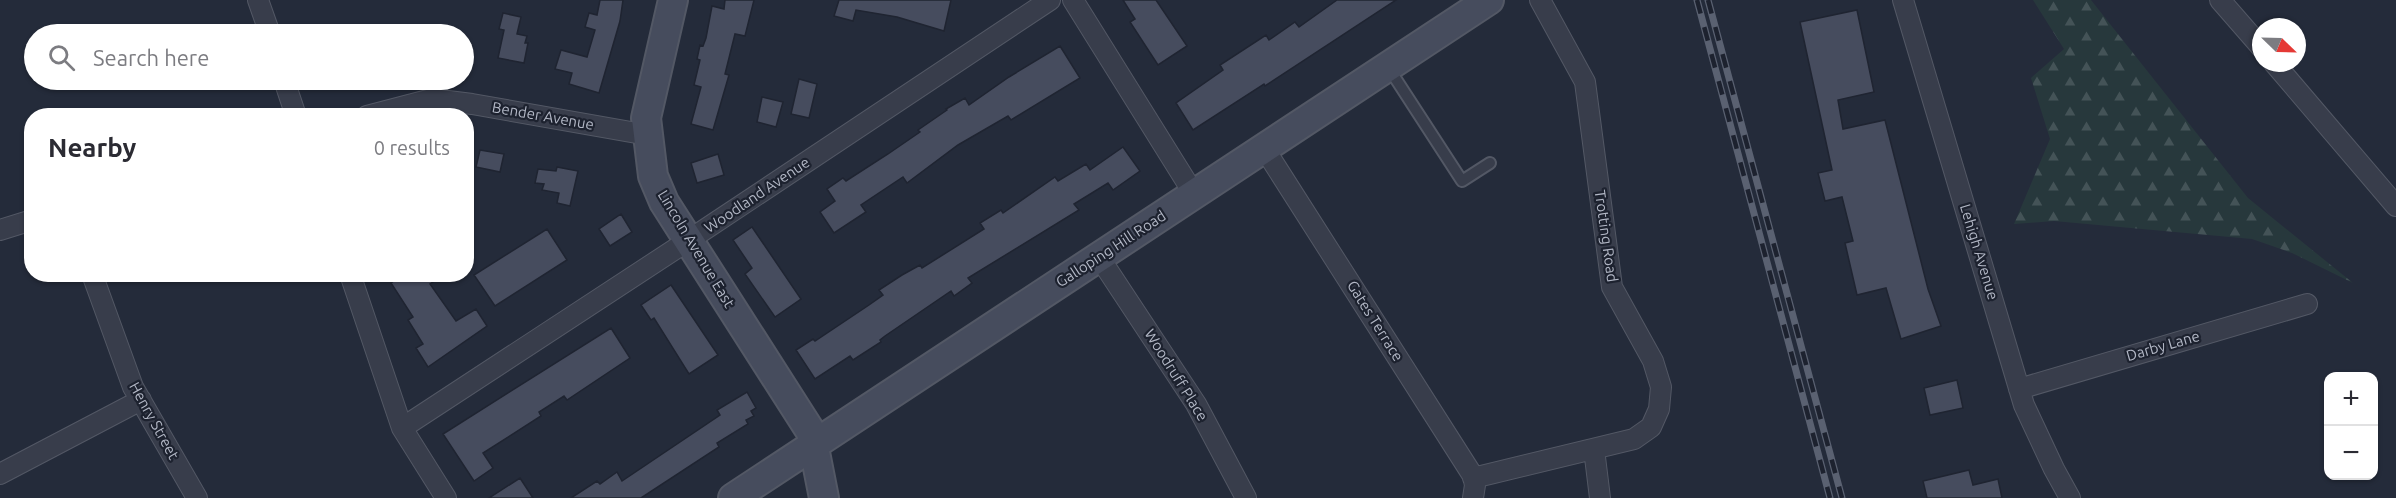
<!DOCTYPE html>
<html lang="en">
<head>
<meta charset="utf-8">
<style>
  body { margin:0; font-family:Ubuntu,sans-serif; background:#f7f7f7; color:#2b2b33 }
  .controls { position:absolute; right:18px; bottom:18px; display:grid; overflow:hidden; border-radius:12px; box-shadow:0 2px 4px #0004 }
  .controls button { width:54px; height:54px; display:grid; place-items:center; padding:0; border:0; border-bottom:2px solid #e1e1e2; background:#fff; color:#2b2b33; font:30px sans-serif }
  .compass { position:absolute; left:2252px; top:18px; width:54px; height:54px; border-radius:50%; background:#fff; box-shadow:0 2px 4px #0004; rotate:113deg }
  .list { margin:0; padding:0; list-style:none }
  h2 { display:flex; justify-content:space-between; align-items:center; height:78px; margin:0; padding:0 24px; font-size:26px }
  h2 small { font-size:20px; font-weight:400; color:#7c7c81 }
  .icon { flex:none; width:33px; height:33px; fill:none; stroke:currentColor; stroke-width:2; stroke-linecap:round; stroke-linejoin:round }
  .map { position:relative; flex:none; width:2396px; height:498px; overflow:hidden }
  .search { position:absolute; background:#fff; box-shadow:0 2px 4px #0004; left:24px; top:24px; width:450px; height:66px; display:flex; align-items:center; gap:15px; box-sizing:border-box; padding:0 21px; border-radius:33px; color:#7c7c81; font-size:22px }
  .panel { position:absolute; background:#fff; box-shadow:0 2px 4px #0004; left:24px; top:108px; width:450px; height:174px; border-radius:24px }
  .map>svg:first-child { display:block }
  .forest { fill:url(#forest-firs) }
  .building { fill:#464c5e; stroke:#1f2431; stroke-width:1.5 }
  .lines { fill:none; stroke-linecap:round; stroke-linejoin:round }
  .lane-casing { stroke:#535865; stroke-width:14 }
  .street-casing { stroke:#535865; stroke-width:22 }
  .secondary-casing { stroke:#535865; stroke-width:32 }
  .lane { stroke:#383d4b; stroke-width:10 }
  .street { stroke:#383d4b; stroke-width:20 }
  .secondary { stroke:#464c5d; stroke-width:28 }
  .rail-casing { stroke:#5a6171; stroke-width:7 }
  .rail { stroke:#1d222f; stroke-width:4.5; stroke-dasharray:14; stroke-linecap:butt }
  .labels { text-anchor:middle; stroke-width:4.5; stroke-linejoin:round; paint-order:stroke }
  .street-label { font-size:15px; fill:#b3b8c6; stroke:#1d222f }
</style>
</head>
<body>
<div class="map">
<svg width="2396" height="498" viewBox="0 0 2396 498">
  <defs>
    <pattern id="forest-firs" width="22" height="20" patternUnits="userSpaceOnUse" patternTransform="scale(1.5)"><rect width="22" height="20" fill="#27383c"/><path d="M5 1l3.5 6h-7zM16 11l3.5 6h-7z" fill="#445357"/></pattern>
  </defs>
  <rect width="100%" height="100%" fill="#242b3a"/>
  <!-- forest -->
  <path class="forest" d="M2033 0H2091L2248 198 2353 283 2292 253 2252 239 2054 221 2014 224 2050 139 2031 78 2064 49Z"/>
  <!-- building -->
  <path class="building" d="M600 0H623L620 21 599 93 569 84 572 73 555 69 561 50 587 57 595 30 585 27 589 13 597 15Z
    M725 0H754L745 36 735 34 725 74 729 75 713 130 691 124 701 87 694 85 700 60 697 59 700 45 703 46 706 38 712 6 724 9Z
    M839 0H951L944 31 897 17 856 10 853 21 834 16Z
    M1123 0H1156L1187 46 1158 65 1130 22 1135 19Z
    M1337 0H1396L1265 86 1264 84 1193 130 1176 103 1223 70 1220 65 1266 35 1269 40 1295 22 1299 27Z
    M1857 10 1874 92 1838 100 1843 129 1885 120 1928 289 1941 326 1901 339 1886 288 1857 295 1845 243 1853 241 1842 197 1825 201 1818 173 1832 170 1800 22Z
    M503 13 521 17 517 34 527 36 525 43H528L524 63 498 58 504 30 499 29Z
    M1060 46 1080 78 1011 120 1008 116 958 145 907 183 903 177 861 205 866 212 834 233 820 212 835 201 827 189 843 178 846 181 888 154 920 132 918 130 947 110 946 109 965 98 969 105 1009 77Z
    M799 79 817 84 809 118 791 114Z
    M762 97 783 102 776 127 757 122Z
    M1123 147 1140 171 1113 190 1108 183 1074 204 1079 210 968 278 972 283 954 296 951 291 885 336 880 340 881 342 853 360 850 356 815 379 796 350 813 339 815 341 869 305 883 295 879 290 902 275 920 265 922 268 984 229 980 223 1001 210 1003 213 1055 177 1058 181 1086 164 1090 170Z
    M480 150 504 154 500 172 476 167Z
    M718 154 724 175 697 183 691 163Z
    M557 167 578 171 570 206 557 203 559 193 542 190 544 184 535 183 538 169 556 171Z
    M621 214 632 232 610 246 599 229Z
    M752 227 801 299 775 317 745 274 752 268 733 240Z
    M547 229 567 260 495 306 474 275Z
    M404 274H445L430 284 456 321 476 309 487 326 428 367 416 348 423 344 408 320 413 317 391 283Z
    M671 285 718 355 689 374 654 318 651 320 641 305Z
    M611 328 630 358 567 400 564 396 539 412 541 416 483 453 493 468 474 481 443 434Z
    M1957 380 1963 408 1930 415 1924 388Z
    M747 392 756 408 751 411 754 416 746 420 748 424 717 443 719 447 641 498H571L597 481 600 484 617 472 622 481 720 415 717 410Z
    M1969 470 1973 485 1998 479 2002 498H1927L1923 481Z
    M520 478 533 498H489Z"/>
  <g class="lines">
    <!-- lane casing -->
    <g class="lane-casing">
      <path id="lane" d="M1388 67 1462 181 1490 163"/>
    </g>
    <!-- street casing -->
    <g class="street-casing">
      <path id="street" d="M258 0 270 34
        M1073 0 1194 194
        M1903 0 2024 405 2054 469 2070 498
        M2220 0 2261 47
        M2274 63 2396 206
        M284 80 296 116
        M367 116 432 99 472 104 648 135
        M1264 148 1473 476 1475 485 1473 498
        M0 230 32 220
        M1099 257 1196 404 1246 498
        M92 274 133 387 197 498
        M350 274 402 428 446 498
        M2019 389 2307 304
        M402 428 689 240 1050 0
        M1594 449 1600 498
        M0 474 141 400
        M1473 478 1634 439 1651 427 1659 409 1661 387 1653 361 1612 287 1585 82 1540 0"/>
    </g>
    <!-- secondary casing -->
    <g class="secondary-casing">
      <path id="secondary" d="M673 0 646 118 653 176 664 202 811 432 824 498
        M733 498 1489 0"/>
    </g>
    <!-- lane -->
    <use href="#lane" class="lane"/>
    <!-- street -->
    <use href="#street" class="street"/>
    <!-- secondary -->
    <use href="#secondary" class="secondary"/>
    <!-- rail casing -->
    <g class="rail-casing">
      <path id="rail" d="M1697 0 1830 498
        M1708 0 1842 498"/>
    </g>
    <!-- rail -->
    <use href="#rail" class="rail"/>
  </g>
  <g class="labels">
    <!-- street labels -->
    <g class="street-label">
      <text transform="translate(543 116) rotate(10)" y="5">Bender Avenue</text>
      <text transform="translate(757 195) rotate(-34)" y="5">Woodland Avenue</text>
      <text transform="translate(1606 236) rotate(82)" y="5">Trotting Road</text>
      <text transform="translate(696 249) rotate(59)" y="5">Lincoln Avenue East</text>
      <text transform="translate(1111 249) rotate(-33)" y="5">Galloping Hill Road</text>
      <text transform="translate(1979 252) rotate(73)" y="5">Lehigh Avenue</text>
      <text transform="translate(1375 321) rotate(58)" y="5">Gates Terrace</text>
      <text transform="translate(2163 346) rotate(-16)" y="5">Darby Lane</text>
      <text transform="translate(1176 375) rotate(58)" y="5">Woodruff Place</text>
      <text transform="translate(154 421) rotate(61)" y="5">Henry Street</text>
    </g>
  </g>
</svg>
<div class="controls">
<button>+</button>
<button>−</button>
</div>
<svg class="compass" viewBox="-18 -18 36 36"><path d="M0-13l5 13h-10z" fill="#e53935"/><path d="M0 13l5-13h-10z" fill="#7c7c81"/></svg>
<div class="search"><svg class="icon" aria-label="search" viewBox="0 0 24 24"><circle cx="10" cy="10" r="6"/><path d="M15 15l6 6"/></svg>Search here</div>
<section class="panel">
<h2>Nearby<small>0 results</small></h2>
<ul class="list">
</ul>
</section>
</div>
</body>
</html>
